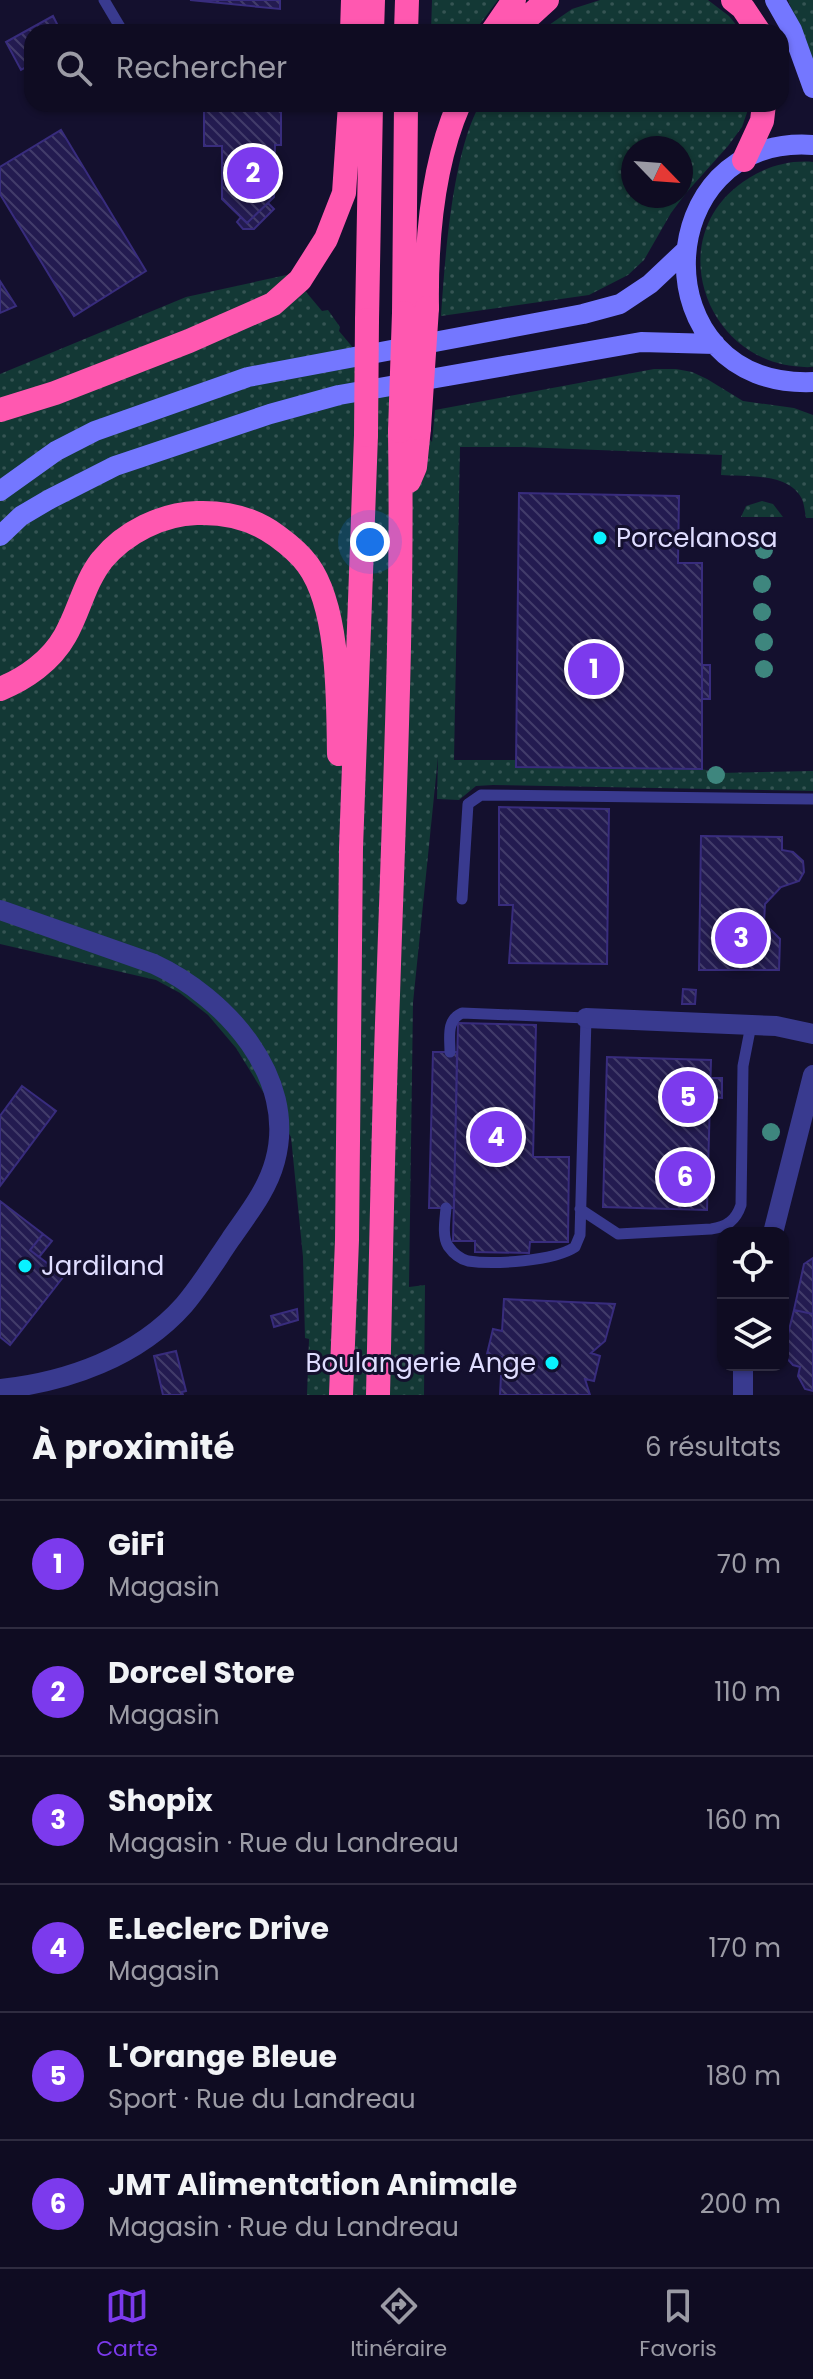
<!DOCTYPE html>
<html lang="fr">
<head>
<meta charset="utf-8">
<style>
  body { margin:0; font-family:Poppins,sans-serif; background:#1d1a2f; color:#f1f3f6 }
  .controls { position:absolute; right:24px; bottom:24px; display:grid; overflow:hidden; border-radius:16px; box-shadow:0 2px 6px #0004 }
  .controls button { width:72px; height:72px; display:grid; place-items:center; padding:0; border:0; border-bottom:2px solid #2f2c40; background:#0f0c22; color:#f1f3f6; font:40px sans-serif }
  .compass { position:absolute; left:621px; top:136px; width:72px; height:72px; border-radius:50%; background:#0f0c22; box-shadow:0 2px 6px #0004; rotate:115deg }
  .you { position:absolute; left:370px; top:542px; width:28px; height:28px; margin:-20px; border:6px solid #fff; border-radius:50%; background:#1a73e8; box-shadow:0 0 0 12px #1a73e833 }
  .badge { display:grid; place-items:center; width:52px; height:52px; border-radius:50%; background:#7c3aed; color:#fff; font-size:26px; font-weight:700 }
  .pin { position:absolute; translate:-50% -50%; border:4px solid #fff; box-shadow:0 2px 8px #0006 }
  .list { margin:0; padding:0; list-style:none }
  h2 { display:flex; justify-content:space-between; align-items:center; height:104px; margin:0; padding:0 32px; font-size:34px }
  h2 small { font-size:26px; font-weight:400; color:#9b9ba5 }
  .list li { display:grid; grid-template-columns:52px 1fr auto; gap:24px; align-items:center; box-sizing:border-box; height:128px; padding:0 32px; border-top:2px solid #2f2c40 }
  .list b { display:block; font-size:30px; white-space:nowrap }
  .list p { margin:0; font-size:26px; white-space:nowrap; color:#9b9ba5 }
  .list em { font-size:26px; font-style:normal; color:#9b9ba5 }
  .icon { flex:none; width:44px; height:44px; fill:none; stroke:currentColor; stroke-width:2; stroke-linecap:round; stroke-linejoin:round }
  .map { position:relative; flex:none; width:813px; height:1395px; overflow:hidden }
  .search { position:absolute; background:#0f0c22; box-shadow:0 2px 6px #0004; left:24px; right:24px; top:24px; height:88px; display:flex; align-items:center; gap:20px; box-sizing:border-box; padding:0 28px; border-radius:24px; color:#9b9ba5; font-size:30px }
  .sheet { height:872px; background:#0f0c22 }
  nav { display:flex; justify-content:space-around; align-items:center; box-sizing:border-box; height:112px; border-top:2px solid #2f2c40; background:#0f0c22; font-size:22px; color:#9b9ba5 }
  nav a { display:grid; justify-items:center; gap:4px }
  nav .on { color:#7c3aed }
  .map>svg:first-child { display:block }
  .grass { fill:url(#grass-dots); fill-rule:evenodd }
  .building { fill:url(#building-back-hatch); stroke:#382c7d; stroke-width:2 }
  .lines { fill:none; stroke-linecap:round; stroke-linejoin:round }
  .lane { stroke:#393a8f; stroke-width:11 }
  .street { stroke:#393a8f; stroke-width:20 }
  .secondary { stroke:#7477ff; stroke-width:20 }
  .highway { stroke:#ff58b0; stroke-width:24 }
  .highway-bridge { stroke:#ff58b0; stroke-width:24 }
  .tree { fill:#3e867e }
  .poi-dot { fill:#09f2ff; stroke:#14102e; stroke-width:3 }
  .labels { text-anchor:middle; stroke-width:6; stroke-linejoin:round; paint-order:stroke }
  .poi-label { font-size:26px; fill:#dfddff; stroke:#14102e; text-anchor:start }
</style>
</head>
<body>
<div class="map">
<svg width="813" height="1395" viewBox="0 0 813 1395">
  <defs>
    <pattern id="grass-dots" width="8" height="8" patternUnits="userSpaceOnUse" patternTransform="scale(2)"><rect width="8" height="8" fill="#133835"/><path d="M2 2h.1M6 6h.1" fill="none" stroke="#355453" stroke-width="1.8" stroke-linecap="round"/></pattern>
    <pattern id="building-back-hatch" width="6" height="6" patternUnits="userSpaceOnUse" patternTransform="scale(2)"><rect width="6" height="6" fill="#231b50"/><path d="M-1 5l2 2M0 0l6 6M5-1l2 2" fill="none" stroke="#423c6a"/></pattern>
  </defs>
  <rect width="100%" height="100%" fill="#14102e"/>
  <!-- grass -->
  <path class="grass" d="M432 0H498L474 32H431Z
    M600 0H708L729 16 742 32H539L572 9Z
    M788 0H813V60Z
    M480 104H750L742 127 728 146 686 193 671 213 644 260 628 275 589 295 441 316C445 258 452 154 480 104ZM633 148H681V196H633Z
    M813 162V367C707 372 656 235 749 178 768 166 791 160 813 162Z
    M291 274 322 311 328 310 340 327 339 331 432 442 435 410 654 369H676L692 372 707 379 743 401 794 408 813 415V518H806C805 512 804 504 802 499 788 472 746 477 721 475L722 455 523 447H460L454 760H515L516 767 702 769 718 773 813 771V791L493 785 476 786 459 800 437 799 438 757 413 1003 409 1287 425 1285 424 1395H307L309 1339 305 1338 303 1257 291 1137 236 1048 208 1015 180 993 156 980 0 944V374L186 297Z
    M762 501 773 504 783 517H741L746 506Z"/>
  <!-- building -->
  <path class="building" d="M190 0H280V9Z
    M53 16 61 32H32V64L21 70 6 42Z
    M204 104H281V145H275L274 197 247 223 222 199V146H204Z
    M61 130 146 271 74 316 0 194V167Z
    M268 203 274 209 254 229H243L237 222 241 217 247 223Z
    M0 281 16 306 0 313Z
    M519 493 679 496 678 563H702V769L516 767Z
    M702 665H710V699H702Z
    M499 807 609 809 607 964 509 963 513 905H499Z
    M701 836 782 837V850L793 852 803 861 804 872 799 881 781 887 765 904 764 923 780 939 779 970H699Z
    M683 989 696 990 695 1004H682Z
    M458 1023 536 1025 533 1157H569L568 1242H530L529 1253 475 1252V1241H453Z
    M433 1052H457L454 1208H429Z
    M607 1057 711 1060 707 1210 603 1207Z
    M710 1078H722V1098L710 1097Z
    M22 1086 56 1111 0 1186V1116Z
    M0 1201 43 1234 30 1250 64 1276 10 1345 0 1337Z
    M43 1234 52 1241 39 1257 30 1250Z
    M813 1258V1314L794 1310 804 1264Z
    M504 1299 615 1304 605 1341 591 1353 600 1356 594 1381 585 1379 590 1395H500L502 1357 487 1354 493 1329 502 1331Z
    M297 1309 298 1320 274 1327 271 1316Z
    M794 1310 813 1314V1391L805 1389 798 1376 800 1367 793 1365 783 1354Z
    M176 1351 186 1391 182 1392 183 1395H163L154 1356Z"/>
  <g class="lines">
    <!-- lane -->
    <path class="lane" d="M104 0 123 32
      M462 899 468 804 481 795 813 799
      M446 1208C445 1220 442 1236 448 1246 453 1253 460 1259 468 1261 494 1265 554 1261 575 1247L580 1235 586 1018 462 1013C446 1020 450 1037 450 1052
      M580 1209 618 1234 711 1229C727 1227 736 1220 741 1205L743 1066 751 1025"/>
    <!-- street -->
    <path class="street" d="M0 910 154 964C225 997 298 1077 275 1161 267 1191 247 1215 230 1240 215 1262 201 1285 184 1305 138 1357 67 1382 0 1389
      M586 1018 776 1026 813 1034
      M773 1233 813 1075
      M743 1365V1395"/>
    <!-- secondary -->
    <path class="secondary" d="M775 0 792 30 813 88
      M813 145C648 133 639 389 813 382
      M0 491 56 451 95 431 248 377 583 314 620 304 650 284 685 251
      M0 536 21 516 50 499 115 466 270 414 339 395 641 342 715 344"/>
    <!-- highway -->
    <path class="highway" d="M733 0 743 8 759 32
      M352 32 353 0
      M372 32 373 0
      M406 32 407 0
      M492 32 514 0
      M512 32 547 0
      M744 160 762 121 764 104
      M427 308C426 242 432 166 459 104
      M404 313 406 104
      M367 320 371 104
      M0 410 55 393 189 341 273 304 300 280 326 239 344 193 350 104
      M409 481 415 467 419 428
      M0 689C25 679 51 661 65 636 79 612 84 583 102 560 125 532 162 514 197 513 226 512 253 518 277 536 288 544 300 554 308 565 340 609 338 702 339 754
      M341 1395 347 1240 351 848 366 435
      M378 1395C381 1262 383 1128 388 995 394 807 403 619 400 431"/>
    <!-- highway-bridge -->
    <path class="highway-bridge" d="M419 428 427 308
      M400 431 404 313
      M366 435 367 320"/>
  </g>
  <!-- trees -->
  <g class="tree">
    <circle cx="764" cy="550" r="9"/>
    <circle cx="762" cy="584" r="9"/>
    <circle cx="762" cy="612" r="9"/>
    <circle cx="764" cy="642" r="9"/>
    <circle cx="764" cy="669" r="9"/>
    <circle cx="716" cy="775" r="9"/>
    <circle cx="771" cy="1132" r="9"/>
  </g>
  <!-- markers -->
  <g class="poi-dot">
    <circle cx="600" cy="538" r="8"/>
    <circle cx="25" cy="1266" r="8"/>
    <circle cx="552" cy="1363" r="8"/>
  </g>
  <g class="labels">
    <!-- poi labels -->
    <g class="poi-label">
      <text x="616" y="547">Porcelanosa</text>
      <text x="41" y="1275">Jardiland</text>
      <text x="536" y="1372" text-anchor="end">Boulangerie Ange</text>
    </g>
  </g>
</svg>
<div class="controls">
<button><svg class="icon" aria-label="locate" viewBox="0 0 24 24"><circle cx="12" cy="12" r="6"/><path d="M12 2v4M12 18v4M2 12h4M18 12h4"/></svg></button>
<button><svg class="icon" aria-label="layers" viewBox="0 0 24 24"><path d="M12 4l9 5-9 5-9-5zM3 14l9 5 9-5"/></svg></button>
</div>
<svg class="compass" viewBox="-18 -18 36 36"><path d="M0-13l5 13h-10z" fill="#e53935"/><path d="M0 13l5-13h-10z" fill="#9b9ba5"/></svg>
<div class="you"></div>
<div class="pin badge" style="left:594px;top:669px">1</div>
<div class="pin badge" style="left:253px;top:173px">2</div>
<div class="pin badge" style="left:741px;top:938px">3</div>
<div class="pin badge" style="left:496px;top:1137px">4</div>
<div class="pin badge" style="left:688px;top:1097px">5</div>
<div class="pin badge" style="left:685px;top:1177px">6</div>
<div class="search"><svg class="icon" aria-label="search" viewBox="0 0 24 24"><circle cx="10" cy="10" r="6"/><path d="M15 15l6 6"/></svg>Rechercher</div>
</div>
<section class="sheet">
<h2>À proximité<small>6 résultats</small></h2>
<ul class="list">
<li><span class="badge">1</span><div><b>GiFi</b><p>Magasin</p></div><em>70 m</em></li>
<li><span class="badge">2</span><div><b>Dorcel Store</b><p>Magasin</p></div><em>110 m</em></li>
<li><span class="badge">3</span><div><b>Shopix</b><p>Magasin · Rue du Landreau</p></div><em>160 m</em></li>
<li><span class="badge">4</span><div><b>E.Leclerc Drive</b><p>Magasin</p></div><em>170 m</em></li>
<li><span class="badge">5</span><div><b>L'Orange Bleue</b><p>Sport · Rue du Landreau</p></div><em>180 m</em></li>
<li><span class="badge">6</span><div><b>JMT Alimentation Animale</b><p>Magasin · Rue du Landreau</p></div><em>200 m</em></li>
</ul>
</section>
<nav>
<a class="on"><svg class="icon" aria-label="map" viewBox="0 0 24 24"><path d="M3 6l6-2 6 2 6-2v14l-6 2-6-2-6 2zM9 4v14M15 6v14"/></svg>Carte</a>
<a><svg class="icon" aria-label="directions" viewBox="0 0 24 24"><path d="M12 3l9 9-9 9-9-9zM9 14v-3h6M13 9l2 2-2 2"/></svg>Itinéraire</a>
<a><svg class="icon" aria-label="saved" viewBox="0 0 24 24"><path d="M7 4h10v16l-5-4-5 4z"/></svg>Favoris</a>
</nav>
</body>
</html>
